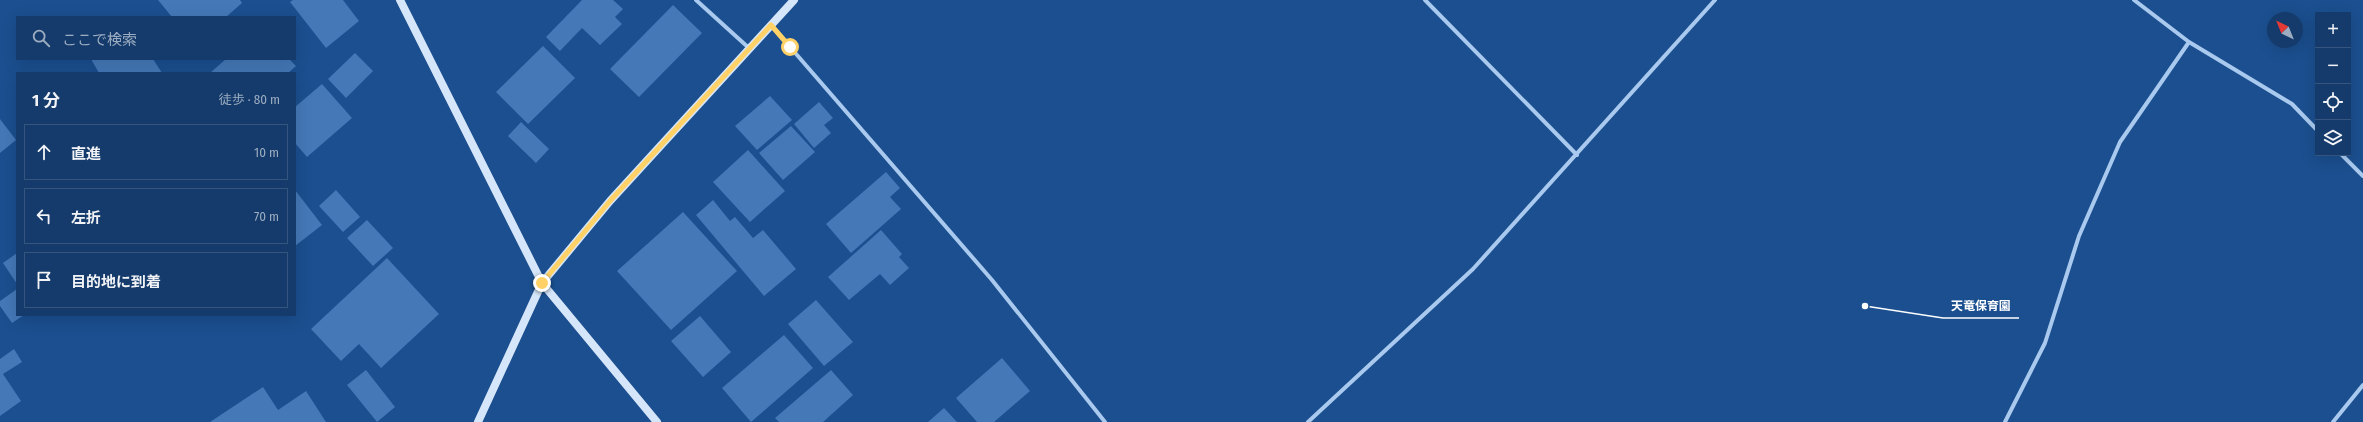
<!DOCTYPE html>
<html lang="ja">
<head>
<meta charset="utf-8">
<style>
  body { margin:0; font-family:"Fira Sans Condensed","Noto Sans JP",sans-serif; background:#214673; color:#f1f3f6 }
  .controls { position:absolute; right:12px; top:12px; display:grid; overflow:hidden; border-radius:0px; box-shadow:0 4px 16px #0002 }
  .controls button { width:36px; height:36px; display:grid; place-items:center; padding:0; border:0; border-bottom:1px solid #33557e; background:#143b6b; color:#f1f3f6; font:20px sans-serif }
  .compass { position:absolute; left:2267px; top:12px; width:36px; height:36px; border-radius:50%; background:#143b6b; box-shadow:0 4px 16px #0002; rotate:317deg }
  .stop { position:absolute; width:12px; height:12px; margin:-9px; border:3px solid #ffd166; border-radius:50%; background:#fff }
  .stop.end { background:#ffd166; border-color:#fff; box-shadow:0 1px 4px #0008 }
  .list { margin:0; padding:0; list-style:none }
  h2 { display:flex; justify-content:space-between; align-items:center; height:52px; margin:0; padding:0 16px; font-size:17px }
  h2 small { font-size:13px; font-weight:400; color:#9dadc1 }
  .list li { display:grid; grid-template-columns:26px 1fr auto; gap:12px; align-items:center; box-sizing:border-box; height:56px; margin:0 8px 8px; padding:0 8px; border:1px solid #33557e; border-radius:0px }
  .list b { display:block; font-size:15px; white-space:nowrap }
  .list em { font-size:13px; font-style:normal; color:#9dadc1 }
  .icon { flex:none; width:22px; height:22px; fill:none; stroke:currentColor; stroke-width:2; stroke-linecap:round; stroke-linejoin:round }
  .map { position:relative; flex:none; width:2363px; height:422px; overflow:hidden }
  .search { position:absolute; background:#143b6b; box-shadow:0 4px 16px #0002; left:16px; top:16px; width:280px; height:44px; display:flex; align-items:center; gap:10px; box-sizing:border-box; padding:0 14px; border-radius:0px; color:#9dadc1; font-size:15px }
  .panel { position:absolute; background:#143b6b; box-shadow:0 4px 16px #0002; left:16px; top:72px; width:280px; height:244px; border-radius:0px }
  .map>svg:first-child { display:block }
  .building { fill:#4478b7 }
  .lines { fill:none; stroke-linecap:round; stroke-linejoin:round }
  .street { stroke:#a9c9ee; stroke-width:4 }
  .secondary { stroke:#d6e6fa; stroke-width:8 }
  .route { stroke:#ffd166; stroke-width:5 }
  .leader { fill:none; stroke:#fff; stroke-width:1.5 }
  .callout-dot { fill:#fff; stroke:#1b4f8f; stroke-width:1.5 }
  .callout-label { font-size:12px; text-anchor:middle; font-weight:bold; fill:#fff; stroke:#1b4f8f; stroke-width:3; stroke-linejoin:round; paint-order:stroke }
</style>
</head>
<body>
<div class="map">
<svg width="2363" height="422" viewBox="0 0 2363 422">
  <rect width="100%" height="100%" fill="#1b4f8f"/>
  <!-- building -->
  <path class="building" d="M158 0H240L242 3 226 17H172Z
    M293 0H343L359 21 326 48 290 2Z
    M582 0H613L623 9 615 17 622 24 600 45 582 28 560 51 546 37Z
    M673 5 702 33 639 97 610 69Z
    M543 46 575 78 528 124 496 92Z
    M355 53 373 71 346 98 328 79Z
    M91 59H153L162 73H99Z
    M226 59H289L296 66 288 73H210Z
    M322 84 352 118 307 157 295 143V107Z
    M770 96 792 120 757 150 735 126Z
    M819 102 833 118 824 125 831 133 814 148 794 124Z
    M0 119 16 140 0 153Z
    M521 122 549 149 536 163 508 136Z
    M791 126 815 152 783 180 759 153Z
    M748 150 785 191 750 222 713 182Z
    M886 172 900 188 890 197 901 209 851 253 826 224Z
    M295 190 322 225 295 246Z
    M336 190 360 217 343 232 319 206Z
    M713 200 730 221 735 217 753 238 763 230 796 269 764 296 696 215Z
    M683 212 737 271 671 330 617 271Z
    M367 220 393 248 373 266 347 238Z
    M881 230 902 254 899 257 909 268 890 285 880 274 849 300 828 277Z
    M17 253V284L3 263Z
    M387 258 439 314 381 368 359 344 341 361 311 329Z
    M17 289V315H24L12 323 0 306V301Z
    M816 300 853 342 824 366 788 324Z
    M700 316 731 352 703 377 671 341Z
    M784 335 813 368 751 422 722 388Z
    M14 349 22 362 3 374 21 401 0 416V359Z
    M1002 358 1030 391 994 422H977L956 398Z
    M366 370 395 407 377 422 347 385Z
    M831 370 853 395 823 422H779L775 418Z
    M263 387 278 410 306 391 326 422H210Z
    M944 408 957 422H928Z"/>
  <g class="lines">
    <!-- street -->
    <path class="street" d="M696 0 750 49
      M1425 0 1577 155
      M2134 0 2189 42 2292 104 2318 131
      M771 25 992 280 1105 422
      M2340 153 2363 176
      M1308 422 1473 269 1715 0
      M2005 422 2045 343 2079 236 2120 142 2189 42
      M2333 422 2363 385"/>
    <!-- secondary -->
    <path class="secondary" d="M400 0 542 283 657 422
      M478 422 542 283 610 201 794 0"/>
  </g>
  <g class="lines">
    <!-- route -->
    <path class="route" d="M542 283 610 201 771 25 790 47"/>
  </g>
  <!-- callouts -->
  <path class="leader" d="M1865 306L1943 318H2019"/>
  <circle class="callout-dot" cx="1865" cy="306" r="4"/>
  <g class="callout-label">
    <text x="1981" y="310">天竜保育園</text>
  </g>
</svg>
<div class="controls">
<button>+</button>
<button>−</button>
<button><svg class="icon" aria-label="locate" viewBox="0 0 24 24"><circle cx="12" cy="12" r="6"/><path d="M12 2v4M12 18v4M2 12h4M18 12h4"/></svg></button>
<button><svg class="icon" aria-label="layers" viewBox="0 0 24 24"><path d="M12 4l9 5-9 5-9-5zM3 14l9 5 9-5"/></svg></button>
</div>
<svg class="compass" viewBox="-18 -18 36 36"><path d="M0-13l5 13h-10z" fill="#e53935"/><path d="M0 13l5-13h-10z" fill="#9dadc1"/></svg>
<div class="stop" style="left:790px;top:47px"></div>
<div class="stop end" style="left:542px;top:283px"></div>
<div class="search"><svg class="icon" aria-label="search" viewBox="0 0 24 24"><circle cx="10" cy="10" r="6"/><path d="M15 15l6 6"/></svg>ここで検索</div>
<section class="panel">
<h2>1 分<small>徒歩 · 80 m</small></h2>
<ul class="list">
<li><svg class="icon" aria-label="ahead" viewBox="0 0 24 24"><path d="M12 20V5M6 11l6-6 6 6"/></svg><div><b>直進</b></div><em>10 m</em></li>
<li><svg class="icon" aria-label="left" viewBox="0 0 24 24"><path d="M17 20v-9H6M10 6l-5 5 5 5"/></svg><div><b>左折</b></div><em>70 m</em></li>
<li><svg class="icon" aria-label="arrive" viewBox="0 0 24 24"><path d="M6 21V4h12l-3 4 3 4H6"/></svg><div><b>目的地に到着</b></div></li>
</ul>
</section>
</div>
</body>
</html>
